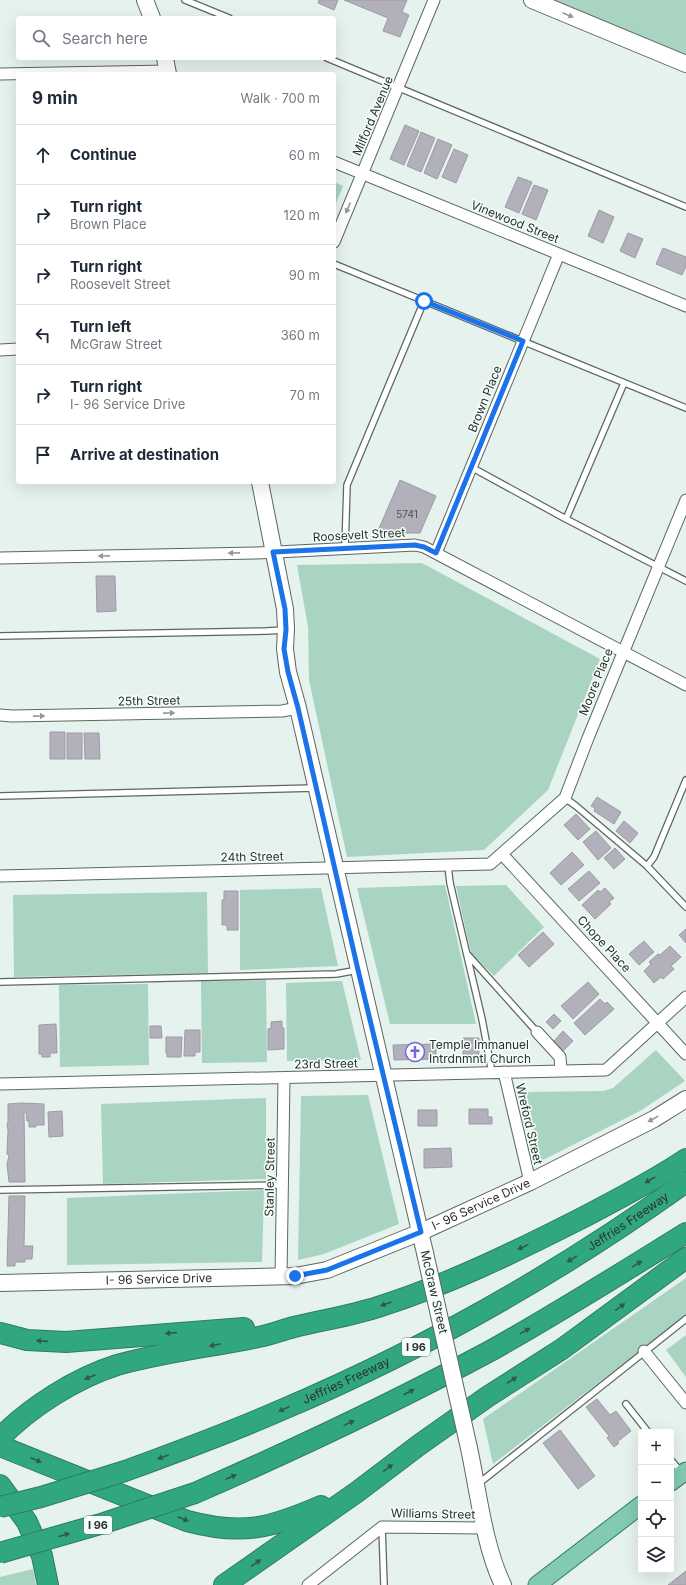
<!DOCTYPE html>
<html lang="en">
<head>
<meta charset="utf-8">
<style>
  body { margin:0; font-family:Inter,sans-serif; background:#f6f6f7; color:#1f2937 }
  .controls { position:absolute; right:12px; bottom:12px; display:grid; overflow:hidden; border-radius:4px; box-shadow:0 4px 16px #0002 }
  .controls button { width:36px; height:36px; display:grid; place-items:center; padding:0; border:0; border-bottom:1px solid #e0e1e3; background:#fff; color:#1f2937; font:20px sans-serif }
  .stop { position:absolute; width:12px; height:12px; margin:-9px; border:3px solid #1a73e8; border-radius:50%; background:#fff }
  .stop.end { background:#1a73e8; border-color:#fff; box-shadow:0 1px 4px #0008 }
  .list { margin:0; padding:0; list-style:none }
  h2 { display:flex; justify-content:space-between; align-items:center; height:52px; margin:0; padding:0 16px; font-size:17px }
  h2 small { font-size:13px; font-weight:400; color:#747a83 }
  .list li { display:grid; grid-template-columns:26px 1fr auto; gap:12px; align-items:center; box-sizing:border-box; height:60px; padding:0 16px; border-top:1px solid #e0e1e3 }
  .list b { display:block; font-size:15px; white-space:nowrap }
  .list p { margin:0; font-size:13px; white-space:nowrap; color:#747a83 }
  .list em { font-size:13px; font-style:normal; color:#747a83 }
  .icon { flex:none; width:22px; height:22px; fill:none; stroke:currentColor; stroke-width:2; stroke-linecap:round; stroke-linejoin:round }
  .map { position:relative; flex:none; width:686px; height:1585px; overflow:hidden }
  .search { position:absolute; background:#fff; box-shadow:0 4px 16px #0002; left:16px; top:16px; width:320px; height:44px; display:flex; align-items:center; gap:10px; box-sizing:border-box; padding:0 14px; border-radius:4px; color:#747a83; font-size:15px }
  .panel { position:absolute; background:#fff; box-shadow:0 4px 16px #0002; left:16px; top:72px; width:320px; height:412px; border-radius:4px }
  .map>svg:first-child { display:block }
  .green { fill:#a8d4c1 }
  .building { fill:#b2b1bb; stroke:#9c9ba4 }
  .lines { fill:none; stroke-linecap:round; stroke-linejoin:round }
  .lane-casing { stroke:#5c6662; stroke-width:8 }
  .street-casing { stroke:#5c6662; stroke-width:13 }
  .secondary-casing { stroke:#5c6662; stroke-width:18 }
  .primary-casing { stroke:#2f7d64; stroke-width:19 }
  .highway-casing { stroke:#2f7d64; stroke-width:22 }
  .lane { stroke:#fff; stroke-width:5.5 }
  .street { stroke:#fff; stroke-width:11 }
  .secondary { stroke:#fff; stroke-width:16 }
  .primary { stroke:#83cab3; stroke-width:17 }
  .highway { stroke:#31a781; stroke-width:20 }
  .secondary-bridge-casing { stroke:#5c6662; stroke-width:18; stroke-linecap:butt }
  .highway-bridge-casing { stroke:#2f7d64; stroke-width:22; stroke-linecap:butt }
  .secondary-bridge { stroke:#fff; stroke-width:16 }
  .highway-bridge { stroke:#31a781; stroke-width:20 }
  .oneway { fill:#959896 }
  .oneway2 { fill:#2d5a4b }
  .route { stroke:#1a73e8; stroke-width:5 }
  .labels { text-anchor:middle; stroke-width:3; stroke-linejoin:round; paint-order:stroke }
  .number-label { font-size:10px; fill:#4d5051 }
  .shield { fill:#f5fffa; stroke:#686e6b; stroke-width:1 }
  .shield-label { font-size:11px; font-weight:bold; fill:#2b302e }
  .street-label { font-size:12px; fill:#2b302e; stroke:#f5fffa }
  .poi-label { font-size:12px; fill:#2b302e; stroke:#f5fffa; text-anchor:start }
</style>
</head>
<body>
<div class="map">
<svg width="686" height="1585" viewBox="0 0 686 1585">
  <rect width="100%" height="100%" fill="#e6f2ed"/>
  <!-- green -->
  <path class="green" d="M548 0H686V57Z
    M334 182 343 186 334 208Z
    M422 563 600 659 548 790 484 850 347 857 309 680 308 627 297 565Z
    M445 885 476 1024H390L357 888Z
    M506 885 544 927 494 976 471 953 456 886Z
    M321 888 338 966 240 970V890Z
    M207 892 208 973 14 977 13 895Z
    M266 980 267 1062 202 1063 201 981Z
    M342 981 361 1060 287 1061 286 983Z
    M148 984 149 1065 60 1067 59 985Z
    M656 1050 685 1081 640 1111 541 1161 526 1092 603 1091 613 1088Z
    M368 1095 399 1224 324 1254 298 1260 301 1096Z
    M266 1098V1179L103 1184 101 1104Z
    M264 1190 262 1262 67 1265V1198Z
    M686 1278V1315L493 1464 483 1419Z
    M686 1335V1377L666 1350Z
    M33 1569 36 1585H0V1577Z"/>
  <!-- building -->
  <path class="building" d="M319 0H338L334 10 318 3Z
    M344 0H407L402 12 409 15 400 37 383 31 388 18Z
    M405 125 419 131 404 165 390 159Z
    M421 132 435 138 421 172 407 166Z
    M438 139 452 145 437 179 424 173Z
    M454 149 468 155 456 183 442 177Z
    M518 177 532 182 519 213 505 207Z
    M534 185 548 190 536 220 522 214Z
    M599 210 614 217 603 243 588 236Z
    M628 233 643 239 635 258 620 251Z
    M663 248 686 257V266L682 275 656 264Z
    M400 480 436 496 420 533H377Z
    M96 576H115L116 611 97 612Z
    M50 732H65V759H50Z
    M67 733H82V759H67Z
    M84 733H99L100 759H85Z
    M597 797 621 812 614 824 594 811 595 808 591 806Z
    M576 814 590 829 578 840 564 825Z
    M624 821 638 833 630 843 616 831Z
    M596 831 611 848 598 860 583 842Z
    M615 848 625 859 614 869 604 858Z
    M572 852 584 865 561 885 550 873Z
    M589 871 600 883 579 901 568 889Z
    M605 888 614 898 609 902 611 904 595 919 582 905 598 890 600 892Z
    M224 891H238V930H227V925H222V900H224Z
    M686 929V943L679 935Z
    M543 932 554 944 529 967 518 955Z
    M644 941 654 952 639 965 629 954Z
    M670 946 681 957 671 966 674 969 663 979 661 977 654 983 644 971 651 964 649 962 658 954 660 955Z
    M588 982 599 994 573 1019 561 1006Z
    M600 999 605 1004 607 1002 614 1009 585 1035 574 1023Z
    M554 1014 561 1021 553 1029 546 1022Z
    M282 1021V1028H284V1049L268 1050V1029L271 1028V1022Z
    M56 1024 57 1053H50V1057H42V1054H39V1025Z
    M150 1026H161L162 1038H150Z
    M185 1030H200V1052H195V1056H184Z
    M563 1031 573 1041 563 1051 554 1041Z
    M166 1037H182L181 1057H167V1053H166Z
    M463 1038H479V1056H463Z
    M436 1044V1059L394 1060 393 1045Z
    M21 1103 44 1104V1125H36V1127H29V1121H27L26 1112H24L25 1182H9L7 1164 9 1156 7 1154 8 1130 7 1125 8 1122V1104Z
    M469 1109H488V1117H492V1124H469Z
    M418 1110H437V1126H418Z
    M62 1111 63 1136 49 1137 48 1112Z
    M451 1148 452 1167 424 1168V1149Z
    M9 1196H25L24 1246H33L32 1259H25V1262H15V1266H7Z
    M597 1399 610 1415 616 1411 631 1431 617 1442 619 1443 614 1447 607 1438 609 1436 586 1407Z
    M560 1430 595 1476 578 1489 543 1443Z
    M686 1571V1585H668Z"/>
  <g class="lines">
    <!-- lane casing -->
    <g class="lane-casing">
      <path id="lane" d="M185 0 229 18
        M327 58 686 207
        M334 264 686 408
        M471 467 566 519 686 581
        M566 519 624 383
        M345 549 347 485 424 301
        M0 636 266 631 286 630
        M0 796 316 788
        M565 798 576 806 647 866 686 907
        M448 866 450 883 482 1019 492 1073
        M647 866 654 857 686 780
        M468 955 537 1032
        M0 982 336 974 358 970
        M0 1190 282 1185
        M626 1404 648 1432
        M671 1460 681 1472
        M478 1484 686 1319
        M382 1527 384 1585"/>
    </g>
    <!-- street casing -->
    <g class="street-casing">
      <path id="street" d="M0 74 168 71
        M334 162 686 306
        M334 242 434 0
        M0 350 18 349
        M436 553 559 254
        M0 558 257 553 415 545 424 547 686 685
        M0 715 12 716 282 711 298 708
        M502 854 686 1054
        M0 876 490 864 565 798 588 738 686 500
        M537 1032 560 1057 561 1071
        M504 1072 530 1182
        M0 1084 606 1070 686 997
        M281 1277 284 1078
        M644 1351 686 1403
        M308 1585 382 1527 485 1528"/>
    </g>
    <!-- secondary casing -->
    <g class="secondary-casing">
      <g id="secondary">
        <path d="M145 0 152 18"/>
        <path d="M532 0 686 64"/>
        <path d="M165 58 168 74"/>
        <path d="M260 482 285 609 286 629 285 649 288 672 298 708 425 1253"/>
        <path id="s1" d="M0 1283 295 1276 327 1270 421 1232 530 1182 654 1119 686 1099"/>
        <path d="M469 1448C478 1490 484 1546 503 1585"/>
      </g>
    </g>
    <!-- primary casing -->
    <g class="primary-casing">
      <path id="primary" d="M671 1482 686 1471
        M537 1585 641 1505"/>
    </g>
    <!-- highway casing -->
    <g class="highway-casing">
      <g id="highway">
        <path d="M0 1333 27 1340 66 1342 244 1328"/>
        <path d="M0 1438C30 1407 76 1378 117 1365 163 1352 211 1347 258 1337 270 1335 282 1330 294 1327 322 1320 350 1316 378 1307 447 1285 513 1253 578 1220 614 1201 652 1182 686 1159"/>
        <path d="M0 1446 187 1521C243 1536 270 1528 321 1506"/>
        <path id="s2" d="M125 1471C177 1452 229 1433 279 1411 423 1350 559 1273 686 1182"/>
        <path d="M0 1485 27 1522 42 1556 48 1585"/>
        <path d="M195 1493C296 1449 395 1402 492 1350 558 1313 622 1273 686 1233"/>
        <path d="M224 1585 357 1492 419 1445 487 1397 562 1349 686 1258"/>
      </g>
    </g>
    <!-- lane -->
    <use href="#lane" class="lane"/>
    <!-- street -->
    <use href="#street" class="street"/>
    <!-- secondary -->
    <use href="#secondary" class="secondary"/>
    <!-- primary -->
    <use href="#primary" class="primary"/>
    <!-- highway -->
    <use href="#highway" class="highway"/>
    <!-- secondary-bridge casing -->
    <g class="secondary-bridge-casing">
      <path id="secondary-bridge" d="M425 1253 469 1448"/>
    </g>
    <!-- highway-bridge casing -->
    <g class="highway-bridge-casing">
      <path id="highway-bridge" d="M0 1507 41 1497 125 1471
        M0 1553 104 1523 195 1493"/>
    </g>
    <!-- secondary-bridge -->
    <use href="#secondary-bridge" class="secondary-bridge"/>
    <!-- highway-bridge -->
    <use href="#highway-bridge" class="highway-bridge"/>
  </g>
  <!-- one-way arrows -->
  <defs><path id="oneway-solid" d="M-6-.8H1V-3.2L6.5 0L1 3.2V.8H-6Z"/></defs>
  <g class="oneway">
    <use href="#oneway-solid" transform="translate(568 15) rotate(23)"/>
    <use href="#oneway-solid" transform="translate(348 208) rotate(113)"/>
    <use href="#oneway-solid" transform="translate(234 553) rotate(179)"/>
    <use href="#oneway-solid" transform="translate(104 556) rotate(179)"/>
    <use href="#oneway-solid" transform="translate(169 713) rotate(-1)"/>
    <use href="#oneway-solid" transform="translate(39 716) rotate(-1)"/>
    <use href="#oneway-solid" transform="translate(653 1119) rotate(151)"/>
  </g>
  <g class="oneway2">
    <use href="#oneway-solid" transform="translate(650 1180) rotate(150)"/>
    <use href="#oneway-solid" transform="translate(523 1247) rotate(154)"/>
    <use href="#oneway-solid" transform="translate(572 1259) rotate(149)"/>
    <use href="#oneway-solid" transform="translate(637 1264) rotate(-32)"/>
    <use href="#oneway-solid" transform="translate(386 1304) rotate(161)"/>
    <use href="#oneway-solid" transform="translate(620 1307) rotate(-36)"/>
    <use href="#oneway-solid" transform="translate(525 1331) rotate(-29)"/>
    <use href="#oneway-solid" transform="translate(171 1333) rotate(176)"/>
    <use href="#oneway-solid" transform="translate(42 1341) rotate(-176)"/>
    <use href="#oneway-solid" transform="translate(215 1345) rotate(169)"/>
    <use href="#oneway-solid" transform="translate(90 1377) rotate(157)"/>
    <use href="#oneway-solid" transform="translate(512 1380) rotate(-33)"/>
    <use href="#oneway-solid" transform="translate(409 1392) rotate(-27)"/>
    <use href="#oneway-solid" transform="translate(284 1409) rotate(156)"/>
    <use href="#oneway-solid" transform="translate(349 1423) rotate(-26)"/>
    <use href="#oneway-solid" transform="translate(163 1457) rotate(160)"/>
    <use href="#oneway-solid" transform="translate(36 1460) rotate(22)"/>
    <use href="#oneway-solid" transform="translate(388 1468) rotate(-37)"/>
    <use href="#oneway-solid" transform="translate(231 1477) rotate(-24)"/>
    <use href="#oneway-solid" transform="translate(183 1519) rotate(21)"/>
    <use href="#oneway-solid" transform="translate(64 1535) rotate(-16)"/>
    <use href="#oneway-solid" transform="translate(256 1563) rotate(-35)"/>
  </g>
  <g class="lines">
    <!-- route -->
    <path class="route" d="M295 1276 327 1270 421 1232 358 970 298 708 288 672 284 649 286 630 285 609 273 552 415 545 424 547 436 553 523 341 424 301"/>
  </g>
  <!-- icons -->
  <defs>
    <g id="church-ring" transform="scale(1)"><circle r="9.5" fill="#f5fffa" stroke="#7f61dc" stroke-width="1.5"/><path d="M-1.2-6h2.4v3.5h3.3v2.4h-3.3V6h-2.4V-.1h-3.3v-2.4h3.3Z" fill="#7f61dc"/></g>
  </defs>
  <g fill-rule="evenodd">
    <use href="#church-ring" x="415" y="1052"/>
  </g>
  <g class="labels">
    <!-- number labels -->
    <g class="number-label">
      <text x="407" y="518">5741</text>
    </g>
    <!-- shield labels -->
    <g class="shield">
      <rect x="402" y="1338" width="28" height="18" rx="3"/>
      <rect x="84" y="1516" width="28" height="18" rx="3"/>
    </g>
    <g class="shield-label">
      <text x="416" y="1351">I 96</text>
      <text x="98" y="1529">I 96</text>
    </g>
    <!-- street labels -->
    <g class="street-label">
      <text transform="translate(373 116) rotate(-67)" y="4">Milford Avenue</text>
      <text transform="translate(515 222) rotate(22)" y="4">Vinewood Street</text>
      <text transform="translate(485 399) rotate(-68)" y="4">Brown Place</text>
      <text transform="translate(359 535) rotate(-3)" y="4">Roosevelt Street</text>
      <text transform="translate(596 682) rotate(-68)" y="4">Moore Place</text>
      <text transform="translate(149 701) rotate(-1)" y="4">25th Street</text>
      <text transform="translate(252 857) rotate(-1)" y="4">24th Street</text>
      <text transform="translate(604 944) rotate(47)" y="4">Chope Place</text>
      <text transform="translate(326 1064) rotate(-1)" y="4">23rd Street</text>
      <text transform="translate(529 1124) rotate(77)" y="4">Wreford Street</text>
      <text transform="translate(270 1177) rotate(-89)" y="4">Stanley Street</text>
      <text dy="4" stroke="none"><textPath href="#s1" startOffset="495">I- 96 Service Drive</textPath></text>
      <text dy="4" stroke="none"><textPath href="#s2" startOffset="563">Jeffries Freeway</textPath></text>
      <text dy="4" stroke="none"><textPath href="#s1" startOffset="159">I- 96 Service Drive</textPath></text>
      <text transform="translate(434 1292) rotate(77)" y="4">McGraw Street</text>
      <text dy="4" stroke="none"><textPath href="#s2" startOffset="239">Jeffries Freeway</textPath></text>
      <text transform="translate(433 1514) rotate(1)" y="4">Williams Street</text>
    </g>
    <!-- poi labels -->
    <g class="poi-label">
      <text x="429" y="1049">Temple Immanuel<tspan x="429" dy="14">Intrdnmntl Church</tspan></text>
    </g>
  </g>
</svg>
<div class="controls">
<button>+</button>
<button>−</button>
<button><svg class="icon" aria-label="locate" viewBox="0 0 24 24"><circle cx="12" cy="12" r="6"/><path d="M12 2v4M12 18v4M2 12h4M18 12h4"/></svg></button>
<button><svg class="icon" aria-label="layers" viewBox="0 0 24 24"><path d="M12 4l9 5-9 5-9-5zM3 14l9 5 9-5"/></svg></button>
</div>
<div class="stop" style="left:424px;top:301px"></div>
<div class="stop end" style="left:295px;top:1276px"></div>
<div class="search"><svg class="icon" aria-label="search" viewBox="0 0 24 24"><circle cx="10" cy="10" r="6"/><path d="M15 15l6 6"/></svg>Search here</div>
<section class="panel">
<h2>9 min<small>Walk · 700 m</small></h2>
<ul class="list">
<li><svg class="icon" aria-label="ahead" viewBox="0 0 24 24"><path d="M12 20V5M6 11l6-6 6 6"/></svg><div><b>Continue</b></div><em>60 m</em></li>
<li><svg class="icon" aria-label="right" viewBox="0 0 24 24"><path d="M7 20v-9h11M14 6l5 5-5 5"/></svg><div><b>Turn right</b><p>Brown Place</p></div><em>120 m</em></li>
<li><svg class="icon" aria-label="right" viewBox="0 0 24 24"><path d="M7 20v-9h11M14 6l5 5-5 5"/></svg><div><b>Turn right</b><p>Roosevelt Street</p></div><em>90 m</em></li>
<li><svg class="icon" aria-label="left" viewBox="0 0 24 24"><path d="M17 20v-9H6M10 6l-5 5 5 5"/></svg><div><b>Turn left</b><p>McGraw Street</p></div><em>360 m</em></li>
<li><svg class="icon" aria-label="right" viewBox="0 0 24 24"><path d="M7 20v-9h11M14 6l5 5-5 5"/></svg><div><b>Turn right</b><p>I- 96 Service Drive</p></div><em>70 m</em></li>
<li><svg class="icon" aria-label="arrive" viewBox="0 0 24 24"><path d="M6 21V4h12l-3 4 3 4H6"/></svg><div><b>Arrive at destination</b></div></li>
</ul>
</section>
</div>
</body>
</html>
